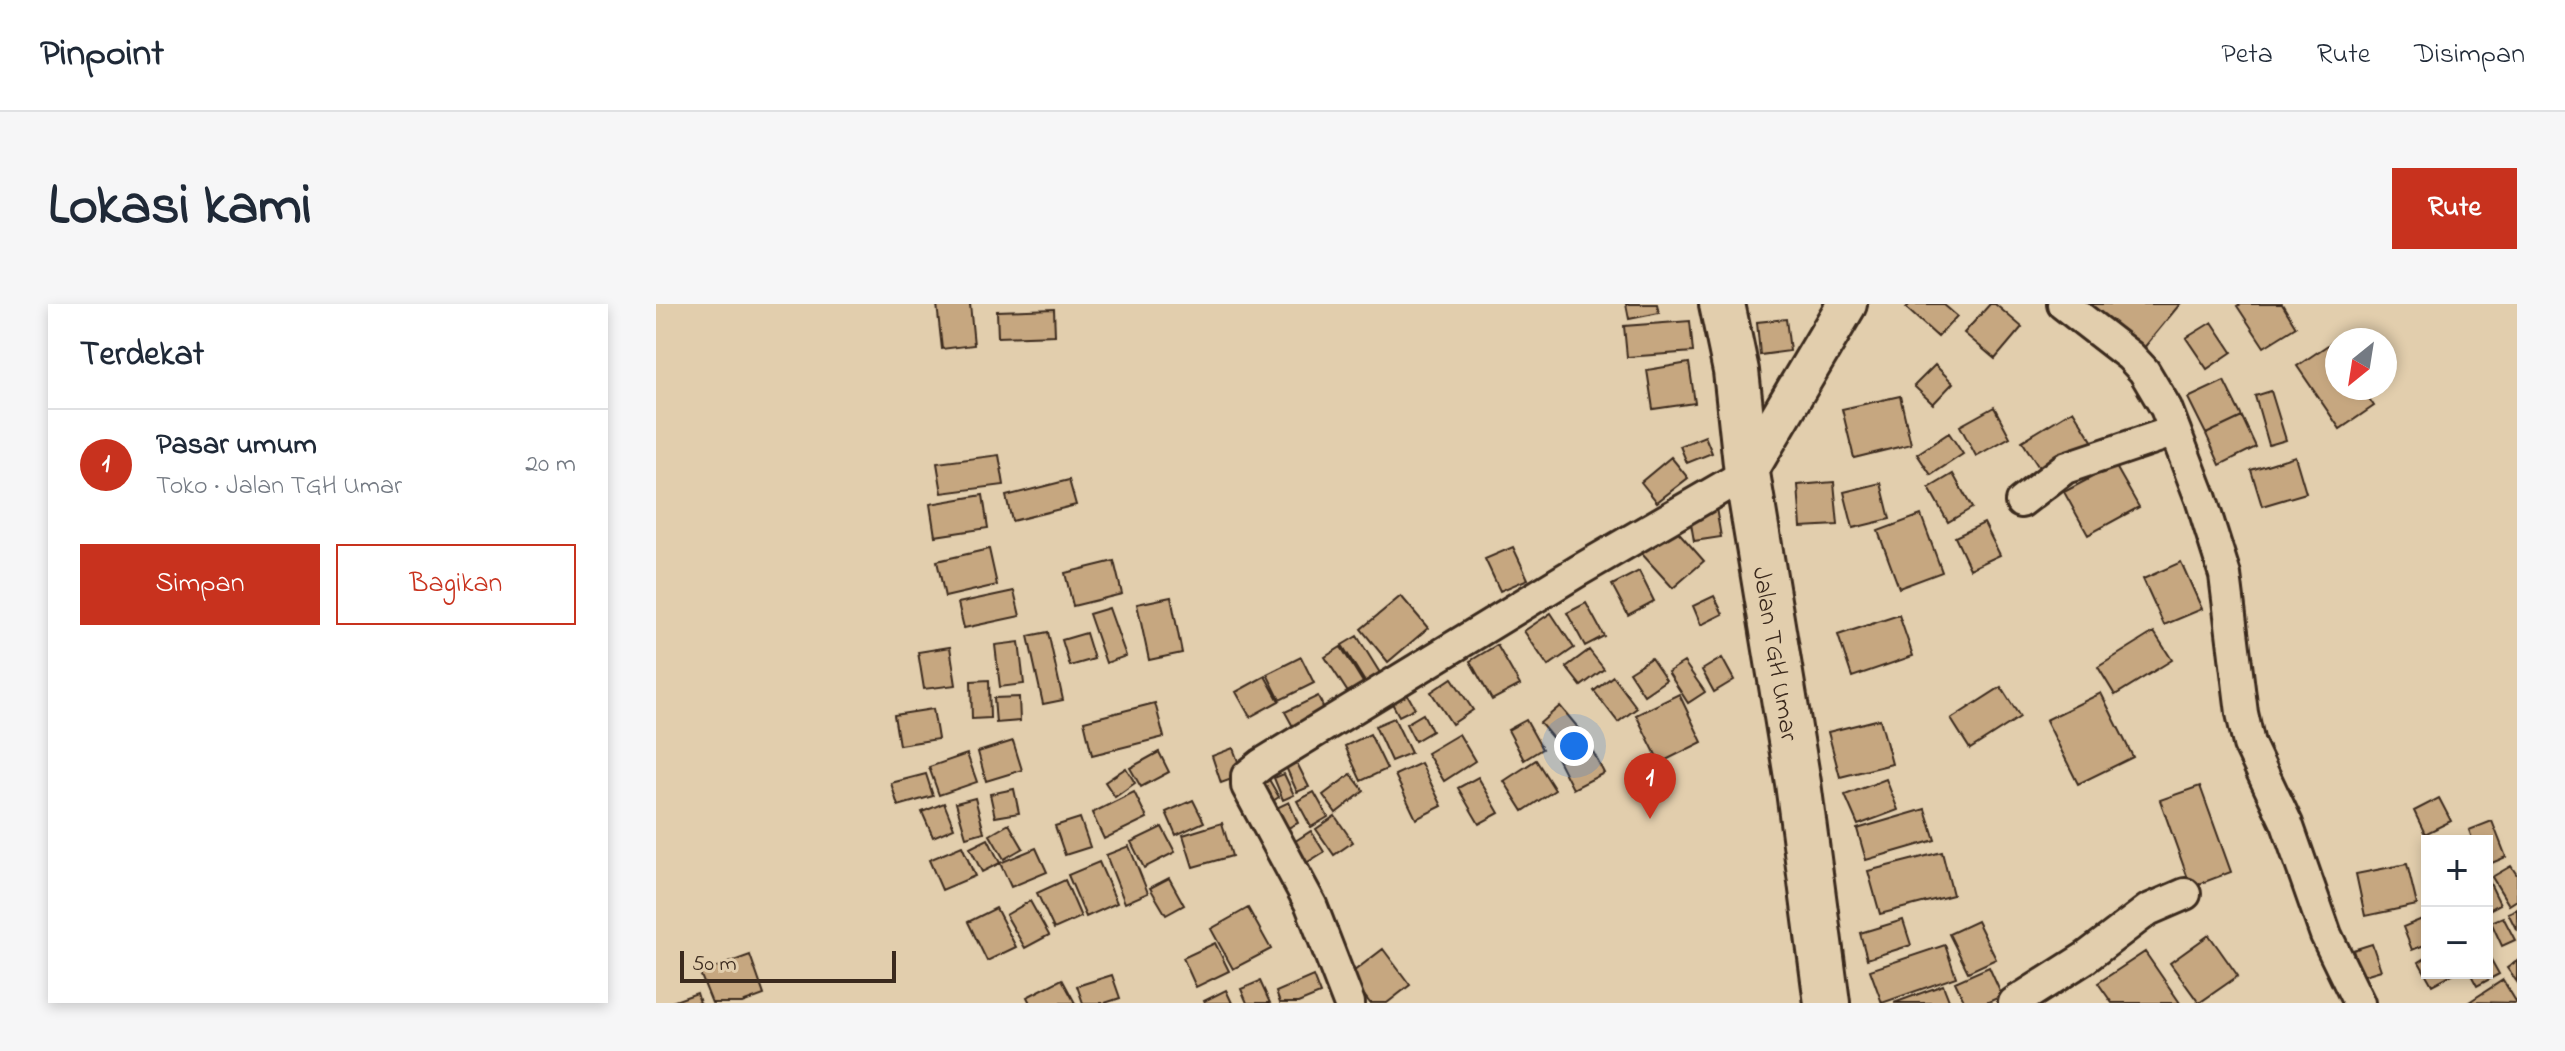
<!DOCTYPE html>
<html lang="id">
<head>
<meta charset="utf-8">
<style>
  body { margin:0; font-family:"Indie Flower",sans-serif; background:#f6f6f7; color:#1f2937 }
  .controls { position:absolute; right:24px; bottom:24px; display:grid; overflow:hidden; border-radius:0px; box-shadow:0 4px 12px #0003 }
  .controls button { width:72px; height:72px; display:grid; place-items:center; padding:0; border:0; border-bottom:2px solid #e0e1e3; background:#fff; color:#1f2937; font:40px sans-serif }
  .compass { position:absolute; left:1669px; top:24px; width:72px; height:72px; border-radius:50%; background:#fff; box-shadow:0 4px 12px #0003; rotate:210deg }
  .scale { position:absolute; left:24px; bottom:20px; width:216px; box-sizing:border-box; padding-left:8px; border:4px solid #3b2a1e; border-top:0; font-size:22px; line-height:28px; white-space:nowrap; color:#3b2a1e; -webkit-text-stroke:6px #e2cead; paint-order:stroke }
  .you { position:absolute; left:918px; top:442px; width:28px; height:28px; margin:-20px; border:6px solid #fff; border-radius:50%; background:#1a73e8; box-shadow:0 0 0 12px #1a73e833 }
  .badge { display:grid; place-items:center; width:52px; height:52px; border-radius:50%; background:#c8321e; color:#fff; font-size:26px; font-weight:700 }
  .pin { position:absolute; translate:-50% -66px; filter:drop-shadow(0 2px 4px #0008) }
  .pin::after { content:''; position:absolute; top:42px; width:28px; height:24px; background:inherit; clip-path:polygon(0 0,100% 0,50% 100%) }
  .list { margin:0; padding:0; list-style:none }
  h2 { display:flex; justify-content:space-between; align-items:center; height:104px; margin:0; padding:0 32px; font-size:34px }
  h2 small { font-size:26px; font-weight:400; color:#747a83 }
  .list li { display:grid; grid-template-columns:52px 1fr auto; gap:24px; align-items:center; box-sizing:border-box; height:112px; padding:0 32px; border-top:2px solid #e0e1e3 }
  .list b { display:block; font-size:30px; white-space:nowrap }
  .list p { margin:0; font-size:26px; white-space:nowrap; color:#747a83 }
  .list em { font-size:26px; font-style:normal; color:#747a83 }
  .actions { display:flex; gap:16px; padding:24px 32px }
  .actions a { flex:1; padding:18px 0; border:2px solid #c8321e; border-radius:0px; text-align:center; font-size:28px; color:#c8321e }
  .actions .main { background:#c8321e; color:#fff }
  .map { position:relative; flex:none; width:1861px; height:699px; overflow:hidden; border-radius:0px }
  header { display:flex; align-items:center; gap:48px; box-sizing:border-box; height:112px; padding:0 40px; background:#fff; border-bottom:2px solid #e0e1e3 }
  header strong { font-size:38px }
  nav { display:flex; gap:44px; margin-inline-start:auto; font-size:28px }
  .intro { display:flex; align-items:center; justify-content:space-between; box-sizing:border-box; height:192px; padding:0 48px }
  h1 { margin:0; font-size:56px }
  .button { padding:20px 36px; border-radius:0px; background:#c8321e; color:#fff; font-size:28px; font-weight:700 }
  main { display:flex; gap:48px; padding:0 48px }
  aside { flex:1; background:#fff; border-radius:0px; box-shadow:0 4px 12px #0003 }
  .map>svg:first-child { display:block }
  .building { fill:#c6a780; stroke:#3b2a1e; stroke-width:2 }
  .lines { fill:none; stroke-linecap:round; stroke-linejoin:round }
  .minor-casing { stroke:#3b2a1e; stroke-width:36 }
  .tertiary-casing { stroke:#3b2a1e; stroke-width:44 }
  .primary-casing { stroke:#3b2a1e; stroke-width:50 }
  .minor { stroke:#e2cead; stroke-width:30 }
  .tertiary { stroke:#e2cead; stroke-width:38 }
  .primary { stroke:#e2cead; stroke-width:44 }
  .labels { text-anchor:middle; stroke-width:6; stroke-linejoin:round; paint-order:stroke }
  .street-label { font-size:26px; fill:#3b2a1e; stroke:#e2cead }
</style>
</head>
<body>
<header>
<strong>Pinpoint</strong>
<nav><a>Peta</a><a>Rute</a><a>Disimpan</a></nav>
</header>
<div class="intro"><h1>Lokasi kami</h1><a class="button">Rute</a></div>
<main>
<aside>
<h2>Terdekat<small></small></h2>
<ul class="list">
<li><span class="badge">1</span><div><b>Pasar umum</b><p>Toko · Jalan TGH Umar</p></div><em>20 m</em></li>
</ul>
<div class="actions"><a class="main">Simpan</a><a>Bagikan</a></div>
</aside>
<div class="map">
<svg width="1861" height="699" viewBox="0 0 1861 699">
  <rect width="100%" height="100%" fill="#e2cead"/>
  <filter id="ink" filterUnits="userSpaceOnUse"><feTurbulence type="fractalNoise" baseFrequency=".0125" numOctaves="2"/><feDisplacementMap in="SourceGraphic" scale="16" xChannelSelector="R" yChannelSelector="G"/><feConvolveMatrix kernelMatrix="1 2 1 2 8 2 1 2 1" color-interpolation-filters="sRGB"/></filter>
  <g filter="url(#ink)">
    <!-- building -->
    <path class="building" d="M281 0H314L318 41 286 45Z
      M970 0H1001L1003 9 973 15Z
      M1254 0H1287L1301 12 1282 33 1250 4Z
      M1334 0H1339L1366 23 1339 55 1308 29Z
      M1429 0H1524L1487 45Z
      M1585 0H1626L1640 23 1608 43 1581 2Z
      M398 5 399 31 342 33 341 7Z
      M1130 15 1134 47 1104 51 1101 18Z
      M1034 17 1037 48 971 53 968 22Z
      M1556 18 1576 48 1551 65 1530 34Z
      M1675 39 1681 47V84H1706L1718 102 1684 125 1641 62Z
      M1033 59 1039 99 997 105 991 66Z
      M1279 61 1297 79 1277 100 1258 82Z
      M1568 77 1586 113 1550 130 1532 94Z
      M1615 87 1630 136 1613 141 1599 92Z
      M1244 92 1255 140 1198 154 1186 105Z
      M1338 103 1354 133 1320 152 1304 122Z
      M1417 106 1438 140 1387 170 1366 137Z
      M1586 113 1600 143 1564 161 1550 130Z
      M1293 129 1307 150 1275 171 1261 150Z
      M1049 132 1056 149 1031 159 1024 142Z
      M343 151 348 181 286 189 281 159Z
      M1639 152 1650 189 1606 202 1595 166Z
      M1015 153 1032 174 1001 198 985 178Z
      M1459 161 1483 203 1432 231 1408 188Z
      M1297 170 1316 204 1292 218 1273 184Z
      M413 176 420 201 356 217 350 192Z
      M1178 178 1182 221 1145 223 1142 181Z
      M1225 179 1234 215 1197 224 1188 188Z
      M327 191 332 224 279 232 274 200Z
      M1060 204 1065 233 1038 237 1033 208Z
      M1265 211 1286 268 1243 284 1222 227Z
      M1328 219 1344 251 1314 265 1299 233Z
      M1018 223 1048 257 1017 284 986 250Z
      M857 243 872 275 844 287 829 255Z
      M333 245 341 281 289 293 281 257Z
      M458 257 466 290 417 302 409 269Z
      M1525 258 1546 305 1508 321 1487 275Z
      M983 267 998 297 972 311 956 281Z
      M358 287 364 312 308 324 302 299Z
      M745 292 772 324 732 358 705 325Z
      M1058 292 1067 310 1045 321 1037 302Z
      M515 293 526 349 493 356 481 300Z
      M930 299 948 332 929 342 911 309Z
      M453 304 470 352 450 359 433 310Z
      M895 309 918 344 892 362 868 327Z
      M1243 311 1257 352 1196 373 1182 331Z
      M392 328 407 396 387 400 372 332Z
      M1498 328 1516 356 1459 391 1442 363Z
      M430 329 438 355 414 362 406 336Z
      M701 332 729 377 714 386 686 341Z
      M363 338 368 380 344 383 339 341Z
      M841 341 864 381 836 396 814 357Z
      M294 343 300 381 268 385 262 348Z
      M685 343 708 380 693 390 669 353Z
      M933 346 948 365 925 382 910 363Z
      M645 353 658 379 624 396 611 370Z
      M995 354 1010 376 988 391 973 368Z
      M1066 354 1078 376 1058 388 1046 366Z
      M1028 358 1049 388 1032 399 1012 368Z
      M609 372 623 397 594 413 580 388Z
      M957 372 981 404 962 418 938 387Z
      M796 374 817 406 796 420 775 388Z
      M333 376 334 414 316 415 315 377Z
      M746 381 759 404 743 412 731 390Z
      M1345 383 1364 413 1314 445 1295 415Z
      M1445 389 1477 453 1422 480 1390 416Z
      M1023 390 1046 438 1004 459 980 411Z
      M662 392 673 415 641 430 629 408Z
      M363 393 364 417 340 419 338 394Z
      M499 399 508 433 436 451 428 417Z
      M904 402 929 432 909 449 884 419Z
      M277 405 282 435 243 441 238 411Z
      M767 410 776 427 759 437 750 420Z
      M738 414 755 449 735 457 719 422Z
      M1224 415 1236 460 1184 473 1172 428Z
      M870 416 886 445 868 456 852 426Z
      M714 430 731 465 705 477 689 442Z
      M803 430 819 457 788 477 771 449Z
      M357 437 366 466 330 477 322 448Z
      M932 438 948 469 917 485 901 454Z
      M577 444 587 471 565 479 556 452Z
      M503 448 513 468 485 483 474 464Z
      M311 450 321 478 283 491 273 463Z
      M880 456 899 486 867 507 848 477Z
      M641 459 653 483 641 488 630 463Z
      M765 459 786 502 760 515 739 471Z
      M470 464 479 479 459 493 449 478Z
      M270 470 277 492 242 502 235 479Z
      M628 470 638 491 627 496 618 474Z
      M695 470 708 487 680 509 667 491Z
      M611 472 623 493 609 502 596 480Z
      M822 473 843 509 823 520 802 484Z
      M1230 475 1242 506 1202 521 1189 491Z
      M1544 482 1575 568 1535 583 1504 496Z
      M358 485 363 509 339 513 334 490Z
      M478 488 491 514 448 535 436 509Z
      M658 488 672 513 655 523 641 497Z
      M319 494 328 528 310 533 300 499Z
      M1783 494 1795 517 1769 530 1758 507Z
      M537 496 548 518 520 531 510 508Z
      M633 498 642 519 622 529 612 508Z
      M288 499 298 524 277 533 266 508Z
      M1269 505 1279 536 1210 556 1201 525Z
      M679 512 697 538 678 551 660 525Z
      M424 514 434 543 409 551 399 522Z
      M1836 517 1850 553 1831 561V537H1817L1813 526Z
      M566 519 576 552 537 563 527 531Z
      M353 520 367 544 348 555 334 531Z
      M506 523 519 548 488 564 475 538Z
      M655 527 668 548 642 564 630 543Z
      M332 535 344 559 326 568 314 544Z
      M306 542 319 572 286 586 273 556Z
      M473 542 492 589 469 599 450 551Z
      M380 544 391 568 355 583 344 559Z
      M1286 548 1297 591 1224 610 1212 567Z
      M443 558 461 599 430 613 412 571Z
      M1751 560 1761 601 1709 612 1700 570Z
      M1855 562 1861 571V596L1853 601 1836 573Z
      M1831 573 1844 600 1831 607Z
      M513 574 528 601 510 611 494 584Z
      M409 576 425 613 398 625 381 589Z
      M374 597 393 631 369 644 350 611Z
      M340 604 360 643 331 657 312 618Z
      M592 604 615 645 577 665 555 625Z
      M1861 605V627L1852 609Z
      M1771 613V640L1756 646 1747 623Z
      M1847 613 1859 636 1846 642 1835 618Z
      M1247 616 1255 641 1211 655 1204 629Z
      M1321 617 1340 655 1312 668 1293 630Z
      M1553 631 1582 672 1543 699 1514 659Z
      M559 639 573 667 540 683 527 654Z
      M1716 640 1725 666 1705 672 1697 646Z
      M1289 641 1300 673 1226 699 1214 666Z
      M727 645 754 681 731 699H714L693 671Z
      M1489 648 1524 699H1456L1442 679Z
      M94 651 108 691 86 699H56L44 669Z
      M1833 652 1843 670 1821 682 1814 669H1831Z
      M1771 653V669H1798L1776 681 1763 658Z
      M1861 657V678L1851 664Z
      M1333 663 1346 692 1330 699H1309L1299 678Z
      M456 671 464 694 449 699H427L421 682Z
      M657 672 664 690 642 699H624L620 688Z
      M406 675 419 699H374L371 693Z
      M1847 676 1861 699 1813 698Z
      M604 677 614 699H591L585 685Z
      M1287 681 1294 699H1238Z
      M570 686 576 699H549L548 697Z
      M41 689 44 699H17L16 698Z"/>
    <g class="lines">
      <!-- minor casing -->
      <g class="minor-casing">
        <path id="minor" d="M1407 0 1474 52 1488 67 1510 104 1545 195 1569 271 1586 409 1593 440 1631 520 1670 631 1703 699
          M1365 198 1409 164 1519 127
          M693 699 655 601 591 482V472L606 460 922 267 1091 169
          M1358 699 1429 654 1492 606 1529 590"/>
      </g>
      <!-- tertiary casing -->
      <g class="tertiary-casing">
        <path id="tertiary" d="M1091 169 1191 0"/>
      </g>
      <!-- primary casing -->
      <g class="primary-casing">
        <g id="primary">
          <path id="s1" d="M1066 0 1080 67 1091 169 1142 479 1171 699"/>
        </g>
      </g>
      <!-- minor -->
      <use href="#minor" class="minor"/>
      <!-- tertiary -->
      <use href="#tertiary" class="tertiary"/>
      <!-- primary -->
      <use href="#primary" class="primary"/>
    </g>
  </g>
  <g class="labels">
    <!-- street labels -->
    <g class="street-label">
      <text dy="9" stroke="none"><textPath href="#s1" startOffset="354">Jalan TGH Umar</textPath></text>
    </g>
  </g>
</svg>
<div class="controls">
<button>+</button>
<button>−</button>
</div>
<svg class="compass" viewBox="-18 -18 36 36"><path d="M0-13l5 13h-10z" fill="#e53935"/><path d="M0 13l5-13h-10z" fill="#747a83"/></svg>
<div class="scale">50 m</div>
<div class="you"></div>
<div class="pin badge" style="left:994px;top:515px">1</div>
</div>
</main>
</body>
</html>
